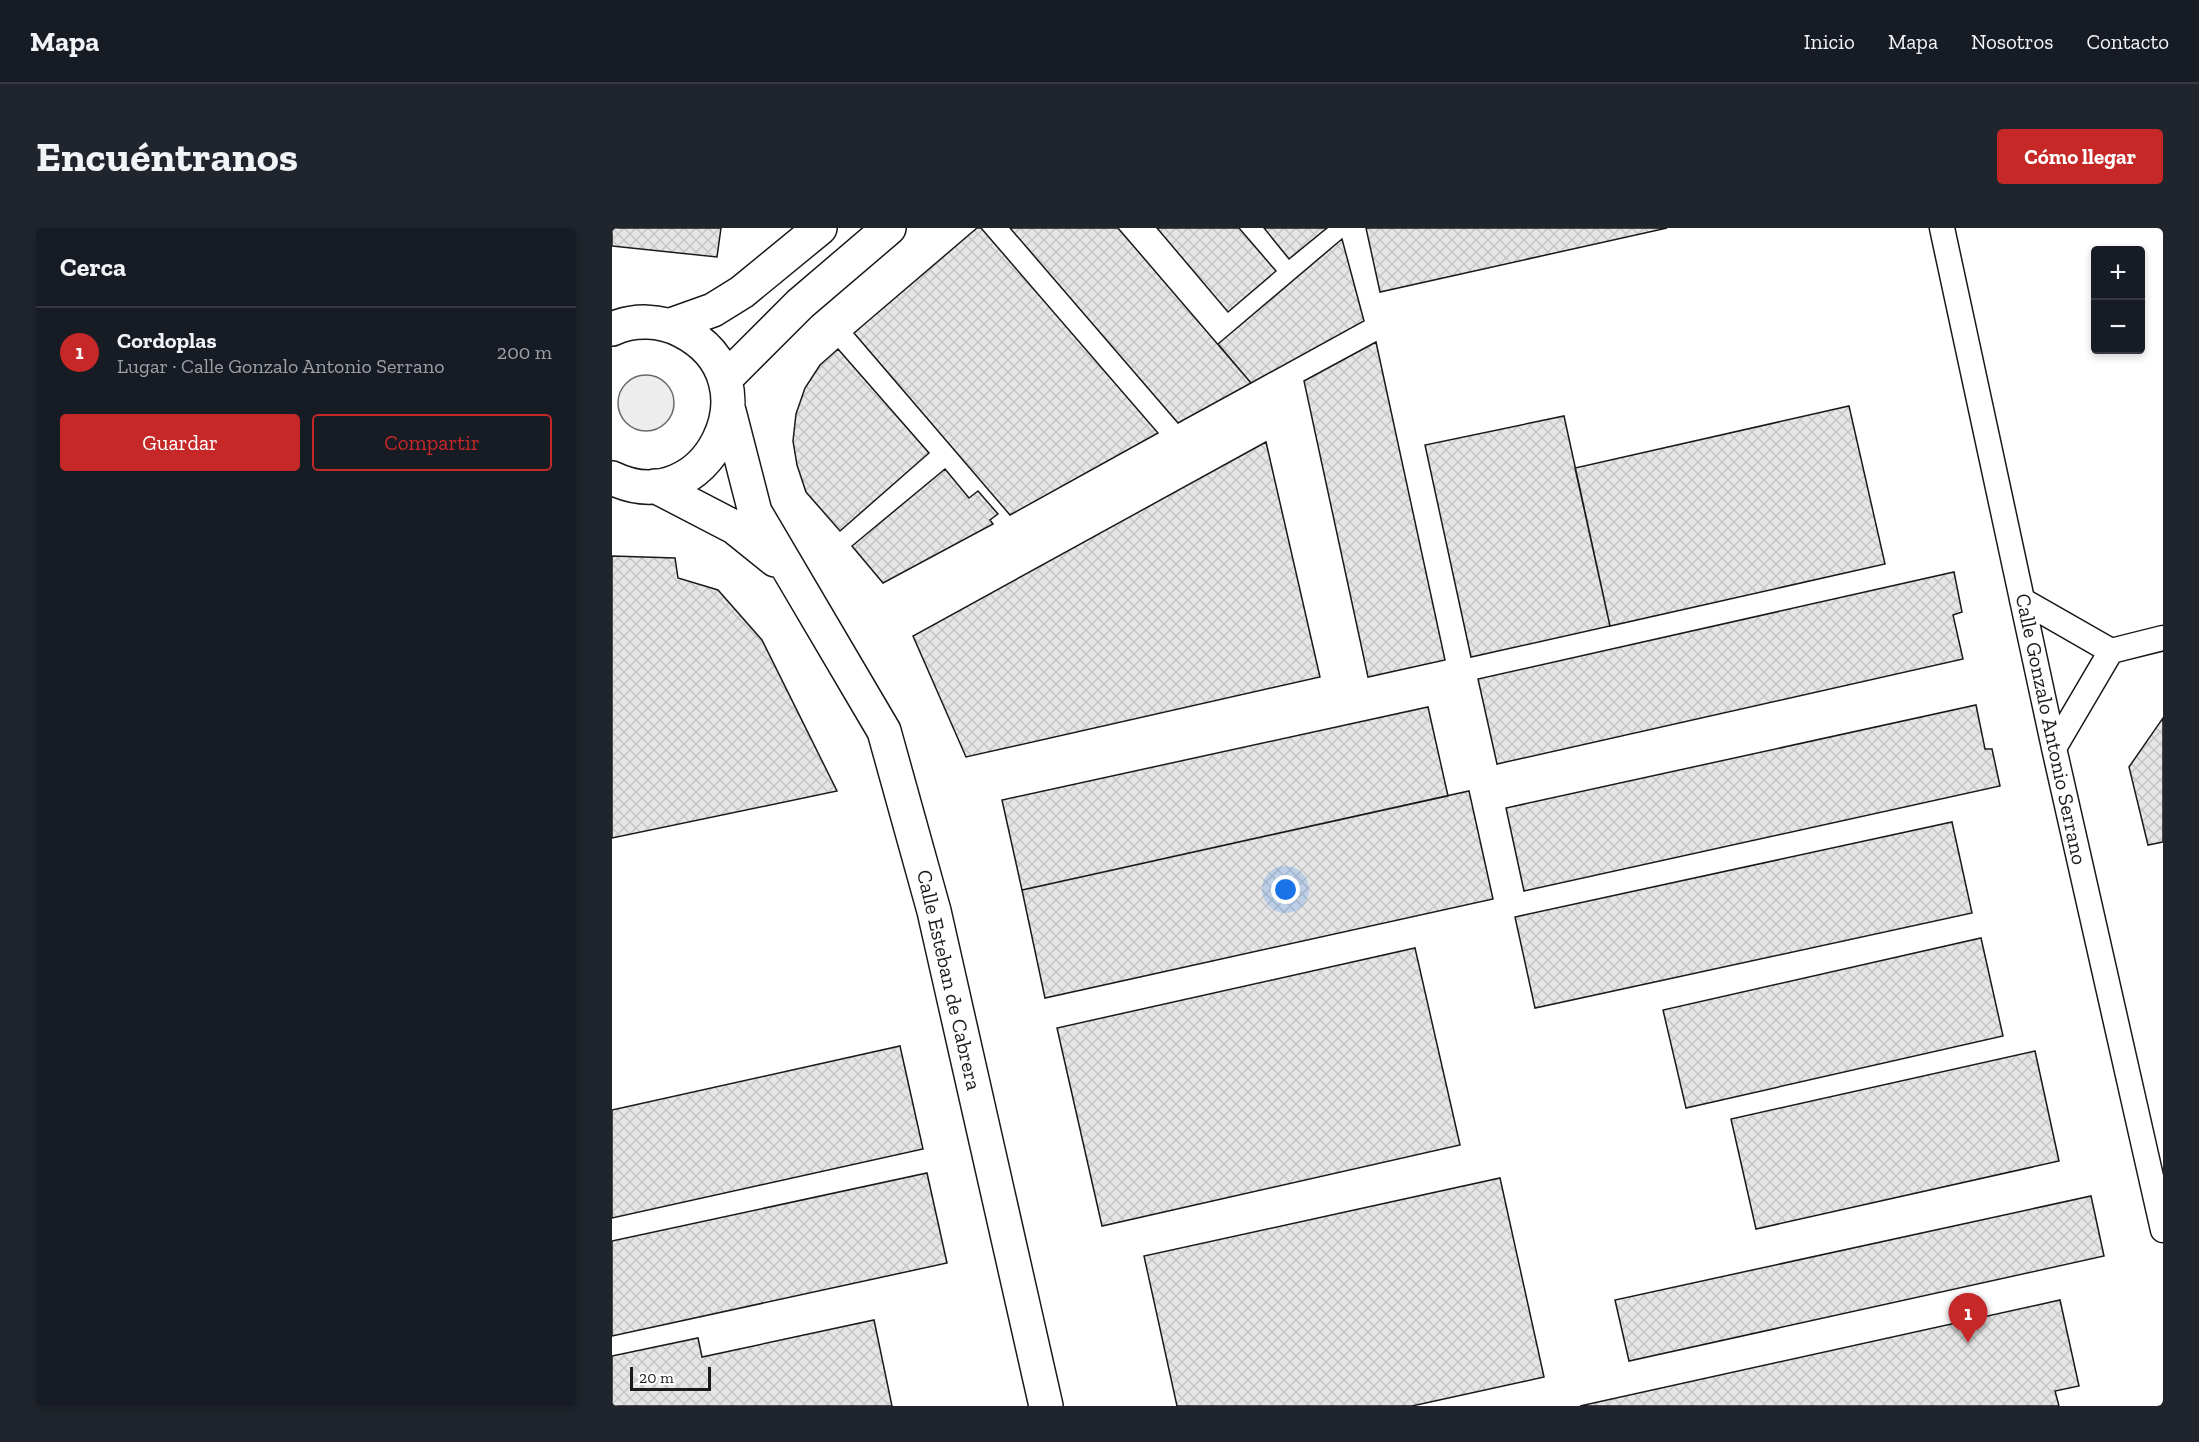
<!DOCTYPE html>
<html lang="es">
<head>
<meta charset="utf-8">
<style>
  body { margin:0; font-family:"Zilla Slab",serif; background:#20242c; color:#f1f3f6 }
  .controls { position:absolute; right:18px; top:18px; display:grid; overflow:hidden; border-radius:6px; box-shadow:0 3px 9px #0003 }
  .controls button { width:54px; height:54px; display:grid; place-items:center; padding:0; border:0; border-bottom:2px solid #363941; background:#171b24; color:#f1f3f6; font:30px sans-serif }
  .scale { position:absolute; left:18px; bottom:15px; width:81px; box-sizing:border-box; padding-left:6px; border:3px solid #1a1a1a; border-top:0; font-size:16px; line-height:21px; white-space:nowrap; color:#1a1a1a; -webkit-text-stroke:4px #fff; paint-order:stroke }
  .you { position:absolute; left:674px; top:662px; width:21px; height:21px; margin:-15px; border:4px solid #fff; border-radius:50%; background:#1a73e8; box-shadow:0 0 0 9px #1a73e833 }
  .badge { display:grid; place-items:center; width:39px; height:39px; border-radius:50%; background:#c62828; color:#fff; font-size:20px; font-weight:700 }
  .pin { position:absolute; translate:-50% -50px; filter:drop-shadow(0 2px 3px #0008) }
  .pin::after { content:''; position:absolute; top:32px; width:21px; height:18px; background:inherit; clip-path:polygon(0 0,100% 0,50% 100%) }
  .list { margin:0; padding:0; list-style:none }
  h2 { display:flex; justify-content:space-between; align-items:center; height:78px; margin:0; padding:0 24px; font-size:26px }
  h2 small { font-size:20px; font-weight:400; color:#9ea1a6 }
  .list li { display:grid; grid-template-columns:39px 1fr auto; gap:18px; align-items:center; box-sizing:border-box; height:90px; padding:0 24px; border-top:2px solid #363941 }
  .list b { display:block; font-size:22px; white-space:nowrap }
  .list p { margin:0; font-size:20px; white-space:nowrap; color:#9ea1a6 }
  .list em { font-size:20px; font-style:normal; color:#9ea1a6 }
  .actions { display:flex; gap:12px; padding:18px 24px }
  .actions a { flex:1; padding:14px 0; border:2px solid #c62828; border-radius:6px; text-align:center; font-size:21px; color:#c62828 }
  .actions .main { background:#c62828; color:#fff }
  .map { position:relative; flex:none; width:1551px; height:1178px; overflow:hidden; border-radius:6px }
  header { display:flex; align-items:center; gap:36px; box-sizing:border-box; height:84px; padding:0 30px; background:#171b24; border-bottom:2px solid #363941 }
  header strong { font-size:28px }
  nav { display:flex; gap:33px; margin-inline-start:auto; font-size:21px }
  .intro { display:flex; align-items:center; justify-content:space-between; box-sizing:border-box; height:144px; padding:0 36px }
  h1 { margin:0; font-size:42px }
  .button { padding:15px 27px; border-radius:6px; background:#c62828; color:#fff; font-size:21px; font-weight:700 }
  main { display:flex; gap:36px; padding:0 36px }
  aside { flex:1; background:#171b24; border-radius:6px; box-shadow:0 3px 9px #0003 }
  .map>svg:first-child { display:block }
  .built { fill:#ededed; stroke:#6a6a6a; stroke-width:1.5 }
  .building { fill:url(#building-cross-hatch); stroke:#1a1a1a; stroke-width:1.5 }
  .lines { fill:none; stroke-linecap:round; stroke-linejoin:round }
  .street-casing { stroke:#1a1a1a; stroke-width:27 }
  .secondary-casing { stroke:#1a1a1a; stroke-width:36 }
  .street { stroke:#fff; stroke-width:24 }
  .secondary { stroke:#fff; stroke-width:33 }
  .labels { text-anchor:middle; stroke-width:4.5; stroke-linejoin:round; paint-order:stroke }
  .street-label { font-size:21px; fill:#1a1a1a; stroke:#fff }
</style>
</head>
<body>
<header>
<strong>Mapa</strong>
<nav><a>Inicio</a><a>Mapa</a><a>Nosotros</a><a>Contacto</a></nav>
</header>
<div class="intro"><h1>Encuéntranos</h1><a class="button">Cómo llegar</a></div>
<main>
<aside>
<h2>Cerca<small></small></h2>
<ul class="list">
<li><span class="badge">1</span><div><b>Cordoplas</b><p>Lugar · Calle Gonzalo Antonio Serrano</p></div><em>200 m</em></li>
</ul>
<div class="actions"><a class="main">Guardar</a><a>Compartir</a></div>
</aside>
<div class="map">
<svg width="1551" height="1178" viewBox="0 0 1551 1178">
  <defs>
    <pattern id="building-cross-hatch" width="8" height="8" patternUnits="userSpaceOnUse" patternTransform="scale(1.5)"><rect width="8" height="8" fill="#e6e6e6"/><path d="M0 0l8 8M0 8l8-8" fill="none" stroke="#c5c5c5"/></pattern>
  </defs>
  <rect width="100%" height="100%" fill="#fff"/>
  <!-- built -->
  <path class="built" d="M6 175a28 28 0 1 1 56 0a28 28 0 1 1-56 0Z"/>
  <!-- building -->
  <path class="building" d="M0 0H109L105 29 0 18Z
    M365 0H369L546 205 398 287 242 105Z
    M398 0H506L639 155 566 195Z
    M545 0H627L664 43 616 84Z
    M652 0H715L677 31Z
    M754 0H1055L768 64Z
    M730 11 752 93 639 155 606 116Z
    M764 114 833 432 756 449 692 153Z
    M226 121 317 225 228 303 194 264 185 237 181 213 184 186 193 160 208 137Z
    M1237 178 1273 336 998 398 963 240Z
    M952 188 998 398 859 429 813 217Z
    M654 214 708 449 354 529 301 408Z
    M333 241 357 270 366 263 386 286 378 292 381 296 271 355 240 318Z
    M0 328 63 330 66 350 106 362 150 412 225 563 0 610Z
    M1342 344 1350 384 1341 387 1351 431 885 536 866 451Z
    M1364 477 1373 521H1380L1388 558 912 663 894 580Z
    M816 479 836 568 410 662 390 572Z
    M1551 490V614L1536 617 1517 539Z
    M857 563 881 671 433 770 410 662Z
    M1340 594 1360 685 923 780 903 689Z
    M1369 710 1391 808 1074 880 1051 782Z
    M803 720 848 917 490 998 445 800Z
    M288 818 311 921 0 990V882Z
    M1423 823 1447 933 1144 1001 1119 891Z
    M315 945 335 1035 0 1108V1013Z
    M888 950 932 1149 800 1178H565L532 1028Z
    M1479 968 1492 1028 1017 1133 1003 1072Z
    M1448 1072 1467 1158 1443 1163 1447 1178H968Z
    M262 1092 280 1178H0V1128L86 1110 90 1129Z"/>
  <g class="lines">
    <!-- street casing -->
    <g class="street-casing">
      <path id="street" d="M1330 0 1442 520 1551 1002
        M1410 372 1499 423 1551 410
        M1442 520 1499 423"/>
    </g>
    <!-- secondary casing -->
    <g class="secondary-casing">
      <path id="secondary" d="M59 97 101 82 130 64 208 0
        M0 101C22 91 49 92 70 103 167 152 94 296 0 250
        M113 151 188 76 277 0
        M117 183 143 284 272 503 322 683 434 1178
        M43 258 122 299 163 332"/>
    </g>
    <!-- street -->
    <use href="#street" class="street"/>
    <!-- secondary -->
    <use href="#secondary" class="secondary"/>
  </g>
  <g class="labels">
    <!-- street labels -->
    <g class="street-label">
      <text transform="translate(1439 501) rotate(78)" y="7">Calle Gonzalo Antonio Serrano</text>
      <text transform="translate(337 752) rotate(77)" y="7">Calle Esteban de Cabrera</text>
    </g>
  </g>
</svg>
<div class="controls">
<button>+</button>
<button>−</button>
</div>
<div class="scale">20 m</div>
<div class="you"></div>
<div class="pin badge" style="left:1356px;top:1115px">1</div>
</div>
</main>
</body>
</html>
